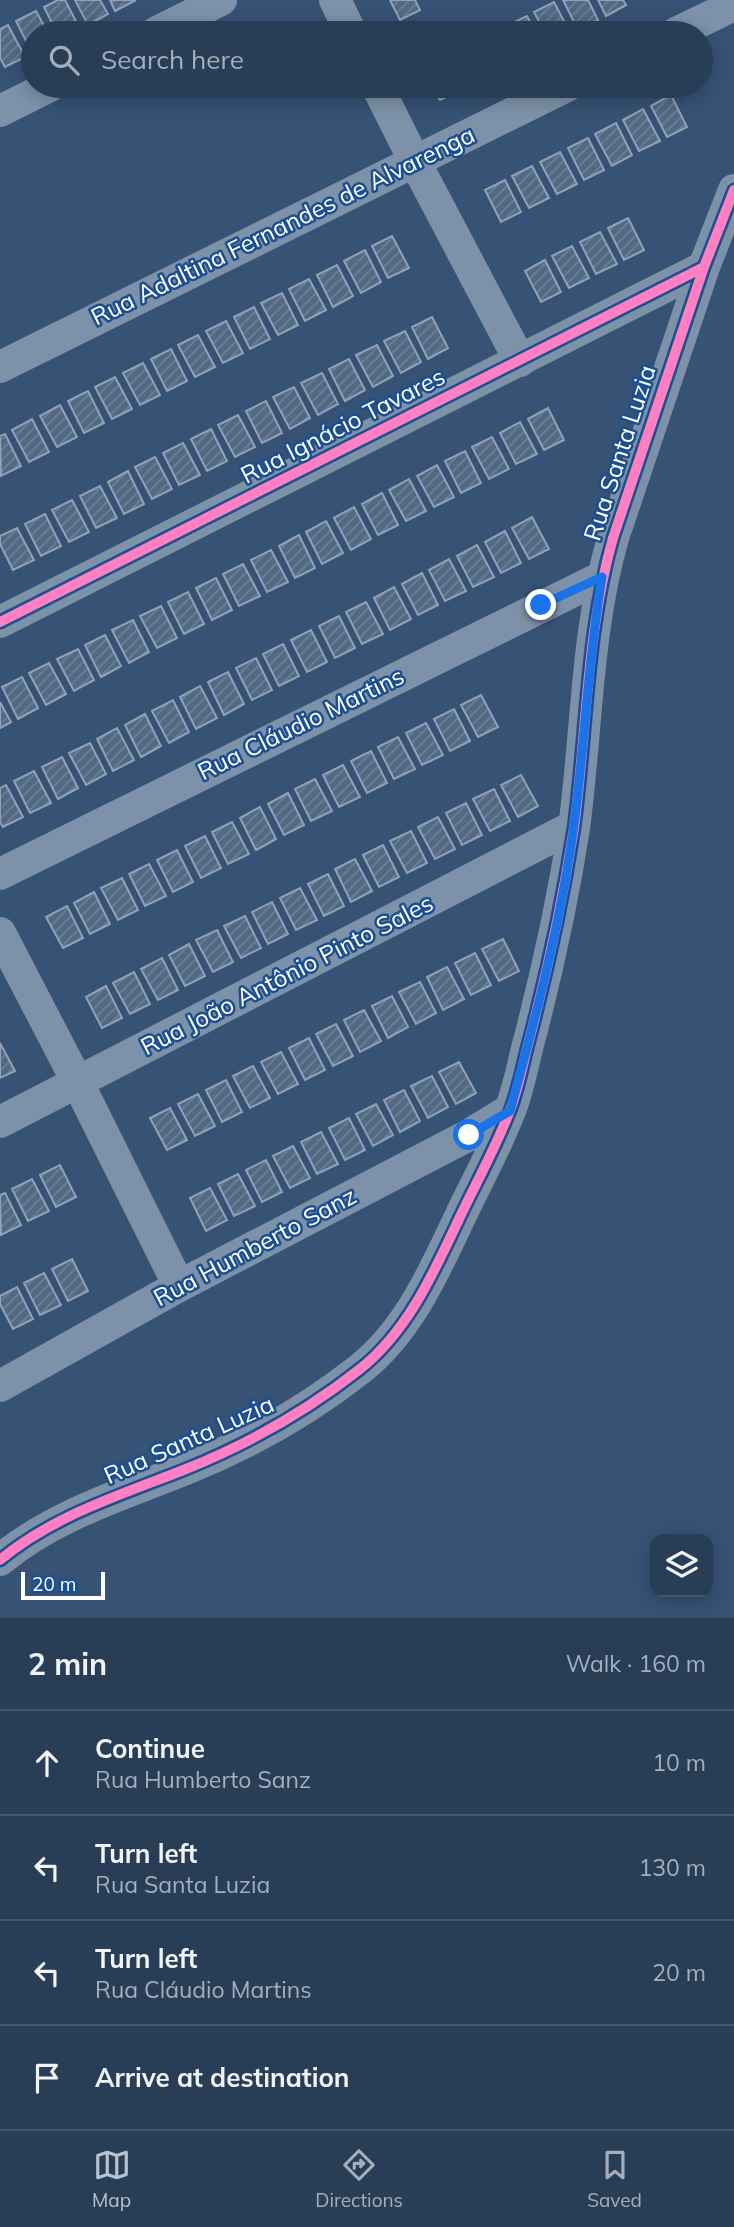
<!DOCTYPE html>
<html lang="en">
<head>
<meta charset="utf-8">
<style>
  body { margin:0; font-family:Mulish,sans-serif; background:#30455d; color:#f1f3f6 }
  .controls { position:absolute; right:21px; bottom:21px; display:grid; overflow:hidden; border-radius:14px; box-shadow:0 4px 18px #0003 }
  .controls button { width:63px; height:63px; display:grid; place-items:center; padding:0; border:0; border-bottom:2px solid #44576d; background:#283e57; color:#f1f3f6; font:35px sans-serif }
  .scale { position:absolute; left:21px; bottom:18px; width:84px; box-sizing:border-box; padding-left:7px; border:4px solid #fff; border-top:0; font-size:19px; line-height:24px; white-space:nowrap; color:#fff; -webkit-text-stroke:5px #1b4f8f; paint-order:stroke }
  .stop { position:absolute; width:21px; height:21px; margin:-16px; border:5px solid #1a73e8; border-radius:50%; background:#fff }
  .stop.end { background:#1a73e8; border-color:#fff; box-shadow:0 2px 7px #0008 }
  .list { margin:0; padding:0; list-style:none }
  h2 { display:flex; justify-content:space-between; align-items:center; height:91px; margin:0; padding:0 28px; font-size:30px }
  h2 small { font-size:23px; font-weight:400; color:#a5aeba }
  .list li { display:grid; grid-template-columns:46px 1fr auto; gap:21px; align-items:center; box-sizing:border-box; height:105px; padding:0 28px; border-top:2px solid #44576d }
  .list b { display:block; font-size:26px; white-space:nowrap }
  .list p { margin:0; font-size:23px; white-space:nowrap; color:#a5aeba }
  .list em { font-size:23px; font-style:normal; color:#a5aeba }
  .icon { flex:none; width:38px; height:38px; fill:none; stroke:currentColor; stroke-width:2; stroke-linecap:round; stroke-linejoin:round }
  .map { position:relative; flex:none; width:734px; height:1618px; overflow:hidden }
  .search { position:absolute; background:#283e57; box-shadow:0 4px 18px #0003; left:21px; right:21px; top:21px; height:77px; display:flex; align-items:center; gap:18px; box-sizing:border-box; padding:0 24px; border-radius:38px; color:#a5aeba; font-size:26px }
  .sheet { height:511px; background:#283e57 }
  nav { display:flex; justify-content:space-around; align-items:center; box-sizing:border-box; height:98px; border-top:2px solid #44576d; background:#283e57; font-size:19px; color:#a5aeba }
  nav a { display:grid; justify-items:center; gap:4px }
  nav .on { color:#b9c2ce }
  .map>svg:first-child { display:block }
  .building { fill:url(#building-hatch); stroke:#92a2b6; stroke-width:2 }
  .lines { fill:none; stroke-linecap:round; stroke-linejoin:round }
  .street { stroke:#7d92a8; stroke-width:32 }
  .cycleway-casing { stroke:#1b4f8f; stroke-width:15 }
  .cycleway { stroke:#ff80c0; stroke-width:10 }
  .route { stroke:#1a73e8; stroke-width:9 }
  .labels { text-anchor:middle; stroke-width:5; stroke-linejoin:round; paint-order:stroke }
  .street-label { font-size:24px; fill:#fff; stroke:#1b4f8f }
</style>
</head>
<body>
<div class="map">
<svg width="734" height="1618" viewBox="0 0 734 1618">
  <defs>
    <pattern id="building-hatch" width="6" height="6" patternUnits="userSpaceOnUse" patternTransform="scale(1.75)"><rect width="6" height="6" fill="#526984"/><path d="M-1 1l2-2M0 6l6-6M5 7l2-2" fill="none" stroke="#6c8096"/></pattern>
  </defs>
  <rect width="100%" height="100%" fill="#365274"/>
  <!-- building -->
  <path class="building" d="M58 0H65L80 29 71 33H57L44 7Z
    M75 0H100L108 14 88 25Z
    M110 0H136L115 11Z
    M390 0H415L420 10 400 20Z
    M563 0H588L598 20 578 30Z
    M598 0H623L626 5 606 16Z
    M554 2 570 33H545L534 12Z
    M36 11 48 33H33L32 53 16 21Z
    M527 16 536 33H510L506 26Z
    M8 25 25 57 5 67 0 58V29Z
    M432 86H458L460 90 440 100Z
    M671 95 687 127 667 137 651 106Z
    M643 109 660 141 639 151 623 120Z
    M616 123 632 155 612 166 595 134Z
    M588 138 604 170 584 180 568 148Z
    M560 152 577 184 557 194 540 162Z
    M532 166 549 198 529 208 512 176Z
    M505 180 521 212 501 222 485 190Z
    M628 218 644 250 624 260 608 228Z
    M600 232 617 264 596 274 580 242Z
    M392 236 409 268 388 278 372 246Z
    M572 246 589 278 569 288 552 256Z
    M365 250 381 282 361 293 344 261Z
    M545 260 561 292 541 302 525 271Z
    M337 265 353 296 333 307 317 275Z
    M309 279 326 310 305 321 289 289Z
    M282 293 298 325 278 335 261 303Z
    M254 307 270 339 250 349 234 317Z
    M432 317 448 348 428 359 412 327Z
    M226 321 243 353 223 363 206 331Z
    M405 331 421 362 401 373 384 341Z
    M198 335 215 367 195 377 178 345Z
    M377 345 393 376 373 387 356 355Z
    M171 349 187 381 167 391 151 359Z
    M349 359 365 390 345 401 329 369Z
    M143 363 160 395 140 405 123 373Z
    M322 373 338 404 318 415 301 383Z
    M115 377 132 409 112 419 95 387Z
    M294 387 310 418 290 429 273 397Z
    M88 391 104 423 84 433 68 401Z
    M266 401 282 433 262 443 246 411Z
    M60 405 77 437 57 447 40 416Z
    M548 408 564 440 544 450 528 419Z
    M238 415 255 447 235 457 218 425Z
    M32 419 49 452 29 462 12 430Z
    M520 422 537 454 516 464 500 433Z
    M211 429 227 461 207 471 191 439Z
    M5 434 21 466 1 476 0 436Z
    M492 437 509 469 489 479 472 447Z
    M183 443 200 475 179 485 163 453Z
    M465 451 481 483 461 493 445 461Z
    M155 457 172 489 152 499 135 467Z
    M437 465 454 497 434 507 417 476Z
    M128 471 144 504 124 514 108 482Z
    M409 479 426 511 406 521 389 490Z
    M100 486 117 518 96 528 80 496Z
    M382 493 398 525 378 535 362 504Z
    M72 500 89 532 69 542 52 510Z
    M354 507 371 539 351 550 334 518Z
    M45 514 61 546 41 556 25 524Z
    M532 517 549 549 529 559 512 528Z
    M326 521 343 553 322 564 306 532Z
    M17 528 34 560 13 570 0 544V536Z
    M505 531 521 563 501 573 485 542Z
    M299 535 315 568 295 578 279 546Z
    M477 545 494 577 473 587 457 556Z
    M271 550 288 582 267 592 251 560Z
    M449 559 466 591 445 601 429 570Z
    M243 564 260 596 239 606 223 574Z
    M422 573 438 605 418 615 402 584Z
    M216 578 232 610 212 620 196 588Z
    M394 587 411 619 390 630 374 598Z
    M188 592 204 624 184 634 168 602Z
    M366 602 383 634 362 644 346 612Z
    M161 606 177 638 157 648 140 616Z
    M339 616 355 648 335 658 319 626Z
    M133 620 149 652 129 663 112 630Z
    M311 630 327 662 307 672 291 640Z
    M105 635 121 666 101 677 85 645Z
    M283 644 299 676 279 686 263 654Z
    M78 649 94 680 74 691 57 659Z
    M256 658 272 690 252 700 236 668Z
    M49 663 66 694 46 705 29 673Z
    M228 672 244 704 224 715 208 682Z
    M22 677 38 708 18 719 2 687Z
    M200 686 217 718 196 729 180 697Z
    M481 695 498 727 478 737 461 705Z
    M173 700 189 732 169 743 152 711Z
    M0 702 11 722 0 728Z
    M454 709 470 741 450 751 434 719Z
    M145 714 161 746 141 757 125 725Z
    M426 723 443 755 422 765 406 733Z
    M117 728 134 760 113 771 97 739Z
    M398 737 415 769 394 779 378 747Z
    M90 743 106 774 86 785 69 753Z
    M371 751 387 783 367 793 351 761Z
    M62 757 78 788 58 799 42 767Z
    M343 765 360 797 339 807 323 775Z
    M34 771 51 803 30 813 14 781Z
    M521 775 538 806 518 817 501 785Z
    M315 779 332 811 311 821 295 789Z
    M6 785 23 817 3 827 0 822V788Z
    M494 789 510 821 490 831 473 799Z
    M288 793 304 825 284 835 268 804Z
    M466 803 482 835 462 845 446 813Z
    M260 807 276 839 256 850 240 818Z
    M438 817 455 849 435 859 418 827Z
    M232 822 249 854 228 864 212 832Z
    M411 831 427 863 407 873 390 841Z
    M205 836 221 868 201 878 185 846Z
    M383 845 399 877 379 887 363 855Z
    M177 850 193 882 173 892 157 860Z
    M355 859 372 891 351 902 335 869Z
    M149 864 166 896 145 906 129 874Z
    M328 874 344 906 324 916 308 884Z
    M122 878 138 910 118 920 101 888Z
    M300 888 317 920 296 930 280 898Z
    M94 892 110 924 90 934 74 903Z
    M272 902 288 934 268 944 252 912Z
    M67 906 83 938 63 948 46 917Z
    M245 916 261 948 241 958 224 926Z
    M217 930 233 962 213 972 196 940Z
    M503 939 519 971 499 981 482 949Z
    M189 944 205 976 185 986 169 955Z
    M475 953 491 985 471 995 455 963Z
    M162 958 178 990 158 1000 141 969Z
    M447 967 464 999 443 1010 427 977Z
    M134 972 150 1004 130 1014 113 983Z
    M420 982 436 1013 416 1024 399 992Z
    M106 986 122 1018 102 1028 86 997Z
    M392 996 408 1027 388 1038 372 1006Z
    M364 1010 381 1041 360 1052 344 1020Z
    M336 1024 353 1056 333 1066 316 1034Z
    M309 1038 325 1070 305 1080 289 1048Z
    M0 1043 15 1071 0 1078Z
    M281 1052 298 1084 278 1094 261 1062Z
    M459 1062 476 1093 456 1104 439 1072Z
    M253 1066 270 1098 250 1108 233 1076Z
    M432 1076 448 1107 428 1118 411 1086Z
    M226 1080 242 1112 222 1122 206 1090Z
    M404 1090 420 1121 400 1132 384 1100Z
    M198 1094 215 1126 195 1136 178 1104Z
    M376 1104 393 1135 373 1146 356 1114Z
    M170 1108 187 1140 167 1150 150 1118Z
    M349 1118 365 1150 345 1160 329 1128Z
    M321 1132 338 1164 317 1174 301 1142Z
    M293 1146 310 1178 290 1188 273 1156Z
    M266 1160 282 1192 262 1202 246 1170Z
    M60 1165 76 1197 56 1207 40 1175Z
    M238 1174 255 1206 234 1216 218 1184Z
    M32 1179 49 1211 28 1221 12 1189Z
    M210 1188 227 1220 206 1231 190 1198Z
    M5 1193 21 1225 1 1235 0 1195Z
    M72 1259 88 1291 68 1301 52 1269Z
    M44 1273 61 1305 40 1315 24 1283Z
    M17 1287 33 1319 13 1329 0 1304V1296Z"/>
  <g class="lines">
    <!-- street -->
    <path class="street" d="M335 0 351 33
      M155 33 221 0
      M676 33 734 5
      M377 86 414 160 520 361
      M0 111 50 86
      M0 367 567 86
      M0 622 704 267
      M0 874 602 577
      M0 933 78 1083 179 1286
      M0 1122 574 826
      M0 1386 179 1286 469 1135 510 1110
      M0 1560C54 1515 121 1495 186 1469 248 1444 308 1410 360 1369 408 1331 434 1272 459 1219 476 1183 495 1149 509 1113 519 1089 523 1062 530 1037 548 968 563 899 574 828 587 731 586 633 613 538L704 267 734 190"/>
    <!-- cycleway casing -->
    <g class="cycleway-casing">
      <path id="cycleway" d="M0 622 704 267
        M0 1560C54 1515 121 1495 186 1469 248 1444 308 1410 360 1369 408 1331 434 1272 459 1219 476 1183 495 1149 509 1113 519 1089 523 1062 530 1037 548 968 563 899 574 828 587 731 586 633 613 538L704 267 734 190"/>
    </g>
    <!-- cycleway -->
    <use href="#cycleway" class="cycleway"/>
  </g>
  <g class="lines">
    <!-- route -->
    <path class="route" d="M469 1135 510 1111C536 1016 561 922 574 825 585 742 588 659 602 577L541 605"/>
  </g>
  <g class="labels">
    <!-- street labels -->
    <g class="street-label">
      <text transform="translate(283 226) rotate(-26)" y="8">Rua Adaltina Fernandes de Alvarenga</text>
      <text transform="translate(343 426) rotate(-27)" y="8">Rua Ignácio Tavares</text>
      <text transform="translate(620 453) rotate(-72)" y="8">Rua Santa Luzia</text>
      <text transform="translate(301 724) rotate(-26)" y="8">Rua Cláudio Martins</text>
      <text transform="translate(287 975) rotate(-27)" y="8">Rua João Antônio Pinto Sales</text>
      <text transform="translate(255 1247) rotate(-28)" y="8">Rua Humberto Sanz</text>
      <text transform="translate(189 1440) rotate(-24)" y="8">Rua Santa Luzia</text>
    </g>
  </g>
</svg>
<div class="controls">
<button><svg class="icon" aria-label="layers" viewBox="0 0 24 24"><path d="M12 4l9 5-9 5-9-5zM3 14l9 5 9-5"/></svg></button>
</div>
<div class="scale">20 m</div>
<div class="stop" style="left:469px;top:1135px"></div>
<div class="stop end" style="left:541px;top:605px"></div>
<div class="search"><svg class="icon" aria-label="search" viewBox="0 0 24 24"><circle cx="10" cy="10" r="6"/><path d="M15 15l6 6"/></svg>Search here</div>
</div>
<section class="sheet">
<h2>2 min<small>Walk · 160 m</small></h2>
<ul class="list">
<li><svg class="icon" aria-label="ahead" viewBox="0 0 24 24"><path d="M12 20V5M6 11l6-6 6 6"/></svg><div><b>Continue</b><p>Rua Humberto Sanz</p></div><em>10 m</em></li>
<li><svg class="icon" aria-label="left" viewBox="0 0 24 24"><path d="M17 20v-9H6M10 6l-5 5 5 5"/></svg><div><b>Turn left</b><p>Rua Santa Luzia</p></div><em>130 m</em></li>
<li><svg class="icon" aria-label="left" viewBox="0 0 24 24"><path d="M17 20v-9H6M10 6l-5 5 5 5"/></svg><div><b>Turn left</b><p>Rua Cláudio Martins</p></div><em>20 m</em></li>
<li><svg class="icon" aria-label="arrive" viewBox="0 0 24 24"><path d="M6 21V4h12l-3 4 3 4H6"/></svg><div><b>Arrive at destination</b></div></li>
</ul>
</section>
<nav>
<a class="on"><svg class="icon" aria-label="map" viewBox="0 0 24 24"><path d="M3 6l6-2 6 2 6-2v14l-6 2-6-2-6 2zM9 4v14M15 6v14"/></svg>Map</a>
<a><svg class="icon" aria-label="directions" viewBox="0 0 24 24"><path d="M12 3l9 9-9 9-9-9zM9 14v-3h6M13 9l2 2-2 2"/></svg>Directions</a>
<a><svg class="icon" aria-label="saved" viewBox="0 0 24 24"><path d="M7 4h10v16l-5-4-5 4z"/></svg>Saved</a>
</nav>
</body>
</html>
